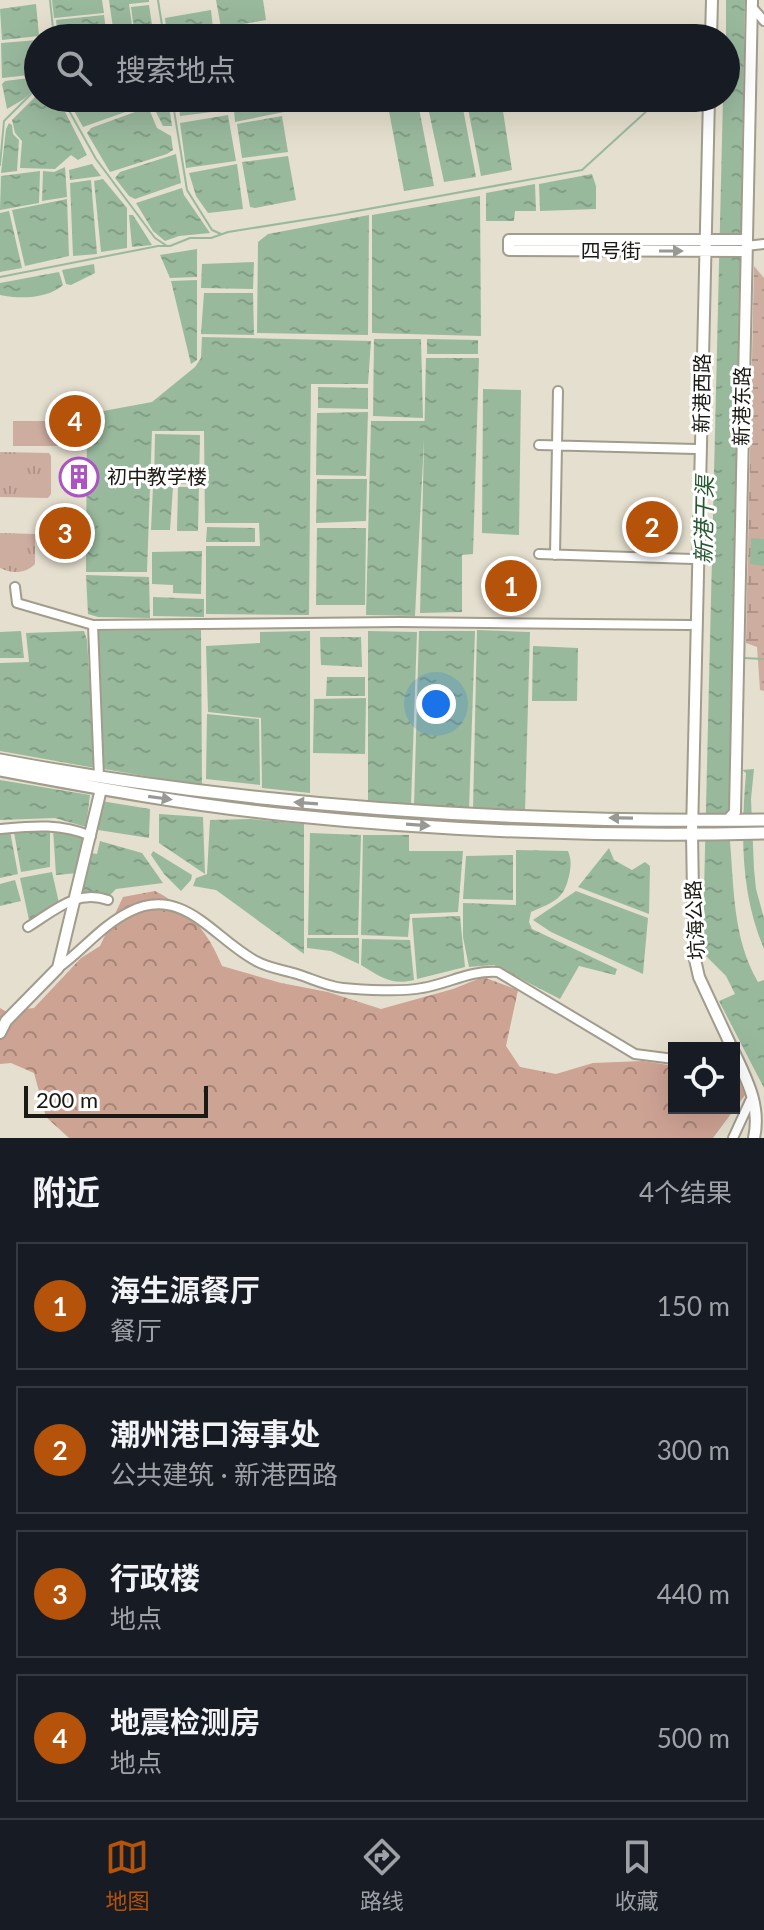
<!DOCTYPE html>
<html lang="zh">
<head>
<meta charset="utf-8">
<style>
  body { margin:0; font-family:Lato,"Noto Sans SC",sans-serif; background:#20242c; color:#f1f3f6 }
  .controls { position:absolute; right:24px; bottom:24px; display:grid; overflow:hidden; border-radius:0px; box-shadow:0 8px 32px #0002 }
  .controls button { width:72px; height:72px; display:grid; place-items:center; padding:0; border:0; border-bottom:2px solid #363941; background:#171b24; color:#f1f3f6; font:40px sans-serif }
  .scale { position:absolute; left:24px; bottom:20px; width:184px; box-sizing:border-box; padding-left:8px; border:4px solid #1a1913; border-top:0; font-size:22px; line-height:28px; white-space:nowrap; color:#1a1913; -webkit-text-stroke:6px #fff; paint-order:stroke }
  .you { position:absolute; left:436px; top:704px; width:28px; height:28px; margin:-20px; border:6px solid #fff; border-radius:50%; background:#1a73e8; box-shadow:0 0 0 12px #1a73e833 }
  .badge { display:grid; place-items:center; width:52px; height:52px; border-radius:50%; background:#b45309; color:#fff; font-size:26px; font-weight:700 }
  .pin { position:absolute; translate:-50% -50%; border:4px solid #fff; box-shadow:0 2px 8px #0006 }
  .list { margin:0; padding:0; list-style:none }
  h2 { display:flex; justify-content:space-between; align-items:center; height:104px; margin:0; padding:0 32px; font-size:34px }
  h2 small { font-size:26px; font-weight:400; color:#9ea1a6 }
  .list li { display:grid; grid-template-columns:52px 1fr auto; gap:24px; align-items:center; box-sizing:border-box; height:128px; margin:0 16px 16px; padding:0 16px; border:2px solid #363941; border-radius:0px }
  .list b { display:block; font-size:30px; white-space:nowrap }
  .list p { margin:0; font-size:26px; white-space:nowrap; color:#9ea1a6 }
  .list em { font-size:26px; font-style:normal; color:#9ea1a6 }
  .icon { flex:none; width:44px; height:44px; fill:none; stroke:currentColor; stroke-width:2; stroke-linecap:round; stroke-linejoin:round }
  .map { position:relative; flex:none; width:764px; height:1138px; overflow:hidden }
  .search { position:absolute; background:#171b24; box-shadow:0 8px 32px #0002; left:24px; right:24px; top:24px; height:88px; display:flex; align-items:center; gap:20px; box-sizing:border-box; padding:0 28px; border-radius:44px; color:#9ea1a6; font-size:30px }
  .sheet { height:680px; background:#171b24 }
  nav { display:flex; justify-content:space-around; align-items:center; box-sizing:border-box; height:112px; border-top:2px solid #363941; background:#171b24; font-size:22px; color:#9ea1a6 }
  nav a { display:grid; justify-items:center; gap:4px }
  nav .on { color:#b45309 }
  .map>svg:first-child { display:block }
  .grass { fill:url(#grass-tufts) }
  .forest { fill:url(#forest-crowns) }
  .wetland { fill:url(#wetland-marsh) }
  .pitch { fill:#ceada1 }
  .water { fill:url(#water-ripples) }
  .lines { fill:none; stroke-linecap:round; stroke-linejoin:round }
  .stream { stroke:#99b99d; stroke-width:2 }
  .minor-casing { stroke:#a19c8c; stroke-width:12 }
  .major-casing { stroke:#a19c8c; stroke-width:14 }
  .highway-casing { stroke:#a19c8c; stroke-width:15 }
  .minor { stroke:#fff; stroke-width:8 }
  .major { stroke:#fff; stroke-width:10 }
  .highway { stroke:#fff; stroke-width:11 }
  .oneway { fill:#989895 }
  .labels { text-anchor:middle; stroke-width:6; stroke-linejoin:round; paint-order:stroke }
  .street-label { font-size:20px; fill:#1a1913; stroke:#fff }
  .poi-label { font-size:20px; fill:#1a1913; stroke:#fff; text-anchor:start }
  .water-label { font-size:22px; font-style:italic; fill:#285932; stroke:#fff }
</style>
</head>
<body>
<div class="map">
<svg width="764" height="1138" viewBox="0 0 764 1138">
  <defs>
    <pattern id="grass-tufts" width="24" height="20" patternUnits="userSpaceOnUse" patternTransform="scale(2)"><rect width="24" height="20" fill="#ceada1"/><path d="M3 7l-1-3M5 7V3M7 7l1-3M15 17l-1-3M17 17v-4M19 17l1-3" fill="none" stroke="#b0948a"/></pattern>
    <pattern id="forest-crowns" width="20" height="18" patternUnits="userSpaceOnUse" patternTransform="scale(2)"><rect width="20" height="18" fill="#cda394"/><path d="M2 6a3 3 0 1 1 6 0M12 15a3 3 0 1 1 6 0" fill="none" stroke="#a68478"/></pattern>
    <pattern id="wetland-marsh" width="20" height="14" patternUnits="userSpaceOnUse" patternTransform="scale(2)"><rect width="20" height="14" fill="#ceada1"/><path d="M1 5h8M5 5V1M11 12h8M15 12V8" fill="none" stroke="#b0948a"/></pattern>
    <pattern id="water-ripples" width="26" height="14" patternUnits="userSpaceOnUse" patternTransform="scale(2)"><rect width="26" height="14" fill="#99b99d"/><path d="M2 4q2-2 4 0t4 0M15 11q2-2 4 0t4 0" fill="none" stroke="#839e86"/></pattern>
  </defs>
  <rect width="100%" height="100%" fill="#e4dfce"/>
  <!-- grass -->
  <path class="grass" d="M0 452 49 453 51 456V494L48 498 0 497Z
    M0 533 35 534V564C25 574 12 574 0 568Z"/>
  <!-- forest -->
  <path class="forest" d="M155 891C187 907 209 933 222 966L281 983 328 992 381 1009 453 989 483 977 518 990 506 1046 520 1067 556 1074 593 1063 643 1061 674 1066V1108H734V1065L745 1095 713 1138H69L46 1117 34 1073 11 1063 0 1064V1008L5 1011 34 1008 81 958 100 946 123 897Z"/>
  <!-- wetland -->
  <path class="wetland" d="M754 266 764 278V691L760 690 757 647 746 643Z"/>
  <!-- pitch -->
  <path class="pitch" d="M13 421H60V446H13Z"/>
  <!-- water -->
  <path class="water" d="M52 0H102L104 13 54 18Z
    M109 0H149V2L129 4 132 25 113 28Z
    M216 0H263L266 20 221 28Z
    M726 0H745L730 841C734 889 733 939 758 982L764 980V1088L719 1001 735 994 726 976 706 956 703 933 723 98H726Z
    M36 4 39 36 2 40 0 9Z
    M149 5 154 38H135L131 7Z
    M211 10 214 38H167L165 18Z
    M104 15 107 38H58L56 20Z
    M267 24 269 38H223L222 32Z
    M38 40V74L2 78 1 43Z
    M38 77C38 93 19 102 7 109L2 84 5 81Z
    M38 94V98H58L87 155 78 160 71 155 55 169 20 168 22 141 15 133 12 120Z
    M67 98H145L148 104 83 127Z
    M149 98H168L172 126H163Z
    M178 98H226L228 110 180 116Z
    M233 98H281L284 112 235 122Z
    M417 98 434 186 404 191 388 106Z
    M426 98H461L476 177 444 182Z
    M466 98H501L512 170 481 176Z
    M146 108 149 109 157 128 171 136 173 150 167 154 110 172 87 133 91 128Z
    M228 115 236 161 186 168 180 123Z
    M282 116 288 152 242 158 237 124Z
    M9 123 12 125 13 134 19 140 17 171 1 173 6 129Z
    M176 154 181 183 135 199 129 196 115 178 120 172Z
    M288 156 296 200 255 208 250 207 242 162Z
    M92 164 101 176 70 180 69 170Z
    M237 164 243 209 208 213 196 196 189 173Z
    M65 167 67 197 42 201 43 171 54 172Z
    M40 171 39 203 0 210 1 176Z
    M592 174 596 186V209L540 211 539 184Z
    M103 179 127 208V248L101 252 94 181Z
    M91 180 97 254 73 256 70 183Z
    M535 184 536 211H515L514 221H486V193Z
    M182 188 184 195 210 233 179 236 165 241 153 231 136 203Z
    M480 196 481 336 372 333V215Z
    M67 199 69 256 25 266 12 210Z
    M9 211 22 268 0 272V213Z
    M129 215H133L152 245 132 247Z
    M369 215 368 335 257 333 258 242 268 234Z
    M197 249V277L170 278 160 255Z
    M254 262 253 289 201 288 202 264Z
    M94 264 95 273 71 285 66 284 62 270Z
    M59 272 63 285C47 299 20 299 0 295V283Z
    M197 280V360L191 364 171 281Z
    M204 293H253L254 335 201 334Z
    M202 337 371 341 368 384H311L309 615 206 614V546H260L259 523H205L204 431H152L147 572H86L87 414 152 402 195 367 201 358Z
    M374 339H421L423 418 373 416Z
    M427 339 478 340V354H427Z
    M426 358H479L473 554 462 555V612L420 613Z
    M318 387 368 388V409L318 408Z
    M483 389 521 390 519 535 482 533Z
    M368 412 366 476 316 475 317 413Z
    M371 421H425L415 616 366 615Z
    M155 434 200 435 199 484 154 483Z
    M317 479H367L366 521 316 523Z
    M153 487H173L170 530H151Z
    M178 487H199L198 531H177Z
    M207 527 255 528V542H206Z
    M317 528H366L365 605H316Z
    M751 538 764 539V566L750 564Z
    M202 551 201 594 173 593V585L152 584V552Z
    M86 575 149 577 150 618 98 617 88 614Z
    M153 597 204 599V617L153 616Z
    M201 629 202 786 104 769 97 631Z
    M477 630 530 632 525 812 473 810Z
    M21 631 24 658H0V632Z
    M84 631 87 640 95 768 0 751V663L29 662 26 633Z
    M310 631V793L262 788 261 718 208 712 206 646 260 643V632Z
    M368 631 417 632 411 805 368 802Z
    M419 631H475L469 810 414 806Z
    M320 637H361L362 667 321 665Z
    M533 646 578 648 577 701H532Z
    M327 677H365V696H326Z
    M366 698 365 754 313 753 314 699Z
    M207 714 259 719 260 785 206 779Z
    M754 769 751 799 754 869 756 889 764 918V949C740 893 741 833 746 773L742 770Z
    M0 780 90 795 86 827 55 818 0 820Z
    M101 801 150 809 149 838 98 830Z
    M159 814 203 817 205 874 159 843Z
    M252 819 304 824V954L216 890 193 886 196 878 207 874 210 820Z
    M50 829V867L21 872 14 832Z
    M53 829 73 831 84 839 78 873 56 875Z
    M10 831 18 874 0 878V833Z
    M310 833 361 835 358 935H308Z
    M363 835H409V851H463L458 912 410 914 408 937 361 935Z
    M100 841 142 853 163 883 116 889 109 896 82 892 91 853 97 854Z
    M609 848 614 860 632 870 645 862 650 866 649 914 578 887Z
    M516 850 568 851C571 859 571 863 570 871 565 899 556 901 531 912L529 922 532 929 617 969 615 975 579 966 560 999 494 965 469 967 463 937V903L516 905Z
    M153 851 192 875 191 880 181 891 164 874 151 855Z
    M513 855V900L463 899 466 856Z
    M52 872 59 903 39 918 29 920 20 878Z
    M15 880 21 901 0 906V884Z
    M576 891 648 918 643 974 551 932 533 920Z
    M460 916 465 967 417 979 412 918Z
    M307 938H359V964L331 951 307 948Z
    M362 939 410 940 414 980C392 986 379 976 361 965Z"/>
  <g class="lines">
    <!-- stream -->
    <path class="stream" d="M50 0 54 38
      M158 0 164 38
      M62 98 96 159 155 238 167 246
      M172 98 187 190 212 230 221 234
      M0 165 4 121 38 87
      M0 277 158 246H170L190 238H211L228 232 335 215 582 170 661 98
      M743 658 764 659"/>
    <!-- minor casing -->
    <g class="minor-casing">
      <path id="minor" d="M752 7 764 21
        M746 246 764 244
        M539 445 696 449
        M539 554 693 559
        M555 555 558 391
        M15 587 17 603 93 625 99 777
        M93 625 398 622 690 625
        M0 829C33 826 60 823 91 836
        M28 927C54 911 76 889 108 900
        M58 968C83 950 101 926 129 912 183 884 214 939 256 961 268 968 284 970 297 974 313 979 326 986 343 988 362 990 403 992 422 988 448 984 470 970 498 972L635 1054 674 1059
        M733 1138 750 1101"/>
    </g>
    <!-- major casing -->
    <g class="major-casing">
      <path id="major" d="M711 38 712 0
        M709 98 692 833 694 955 699 977 732 1048
        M746 251 509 250V240H746
        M728 820 735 812 752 0
        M0 1033 6 1021 58 968 101 789
        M734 1052C747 1080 761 1106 754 1138"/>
    </g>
    <!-- highway casing -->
    <g class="highway-casing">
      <path id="highway" d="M0 760C252 807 508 823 764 820
        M0 770C95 788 190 805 287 815 445 831 605 837 764 833"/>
    </g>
    <!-- minor -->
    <use href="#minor" class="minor"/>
    <!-- major -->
    <use href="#major" class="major"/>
    <!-- highway -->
    <use href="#highway" class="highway"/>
  </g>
  <!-- one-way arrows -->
  <defs><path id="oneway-solid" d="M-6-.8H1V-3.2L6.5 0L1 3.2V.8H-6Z" transform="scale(2)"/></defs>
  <g class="oneway">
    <use href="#oneway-solid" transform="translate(671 251)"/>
    <use href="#oneway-solid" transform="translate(160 798) rotate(8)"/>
    <use href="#oneway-solid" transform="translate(306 803) rotate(-176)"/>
    <use href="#oneway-solid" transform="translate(621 818) rotate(-179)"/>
    <use href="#oneway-solid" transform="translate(418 825) rotate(4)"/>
  </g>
  <!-- icons -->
  <defs>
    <g id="building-ring" transform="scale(2)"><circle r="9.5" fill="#fff" stroke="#ac55c2" stroke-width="1.5"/><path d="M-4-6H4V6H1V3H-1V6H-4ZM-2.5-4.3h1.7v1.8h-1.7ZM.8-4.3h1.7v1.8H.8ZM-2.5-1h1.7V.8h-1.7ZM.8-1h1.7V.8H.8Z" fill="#ac55c2"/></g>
  </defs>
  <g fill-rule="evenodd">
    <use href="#building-ring" x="79" y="477"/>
  </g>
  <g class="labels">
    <!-- street labels -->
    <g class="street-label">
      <text x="611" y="258">四号街</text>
      <text transform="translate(702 393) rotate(-89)" y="7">新港西路</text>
      <text transform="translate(742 406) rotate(-89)" y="7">新港东路</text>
      <text transform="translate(695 920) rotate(-93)" y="7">坑海公路</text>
    </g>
    <!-- poi labels -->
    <g class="poi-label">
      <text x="107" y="484">初中教学楼</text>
    </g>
    <!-- water labels -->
    <g class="water-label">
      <text transform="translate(704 520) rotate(-89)" y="8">新港干渠</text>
    </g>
  </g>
</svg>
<div class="controls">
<button><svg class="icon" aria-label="locate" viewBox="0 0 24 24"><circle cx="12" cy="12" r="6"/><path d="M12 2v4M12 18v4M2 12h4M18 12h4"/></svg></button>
</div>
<div class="scale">200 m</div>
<div class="you"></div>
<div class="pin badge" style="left:511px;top:586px">1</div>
<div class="pin badge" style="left:652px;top:527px">2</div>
<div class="pin badge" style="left:65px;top:533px">3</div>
<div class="pin badge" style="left:75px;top:421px">4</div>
<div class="search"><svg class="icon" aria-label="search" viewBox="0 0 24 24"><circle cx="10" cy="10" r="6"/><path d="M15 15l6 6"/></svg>搜索地点</div>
</div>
<section class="sheet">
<h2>附近<small>4个结果</small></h2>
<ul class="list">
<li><span class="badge">1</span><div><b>海生源餐厅</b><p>餐厅</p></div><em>150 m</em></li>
<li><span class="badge">2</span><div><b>潮州港口海事处</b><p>公共建筑 · 新港西路</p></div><em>300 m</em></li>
<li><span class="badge">3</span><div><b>行政楼</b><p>地点</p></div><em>440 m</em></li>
<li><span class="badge">4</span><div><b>地震检测房</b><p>地点</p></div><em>500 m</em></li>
</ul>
</section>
<nav>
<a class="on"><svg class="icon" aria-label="map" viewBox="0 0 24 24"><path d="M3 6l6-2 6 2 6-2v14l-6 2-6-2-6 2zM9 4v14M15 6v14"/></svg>地图</a>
<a><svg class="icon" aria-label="directions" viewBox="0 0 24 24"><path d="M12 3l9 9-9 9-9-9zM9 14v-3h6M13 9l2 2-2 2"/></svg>路线</a>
<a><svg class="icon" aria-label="saved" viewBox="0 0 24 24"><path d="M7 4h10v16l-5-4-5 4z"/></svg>收藏</a>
</nav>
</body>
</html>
